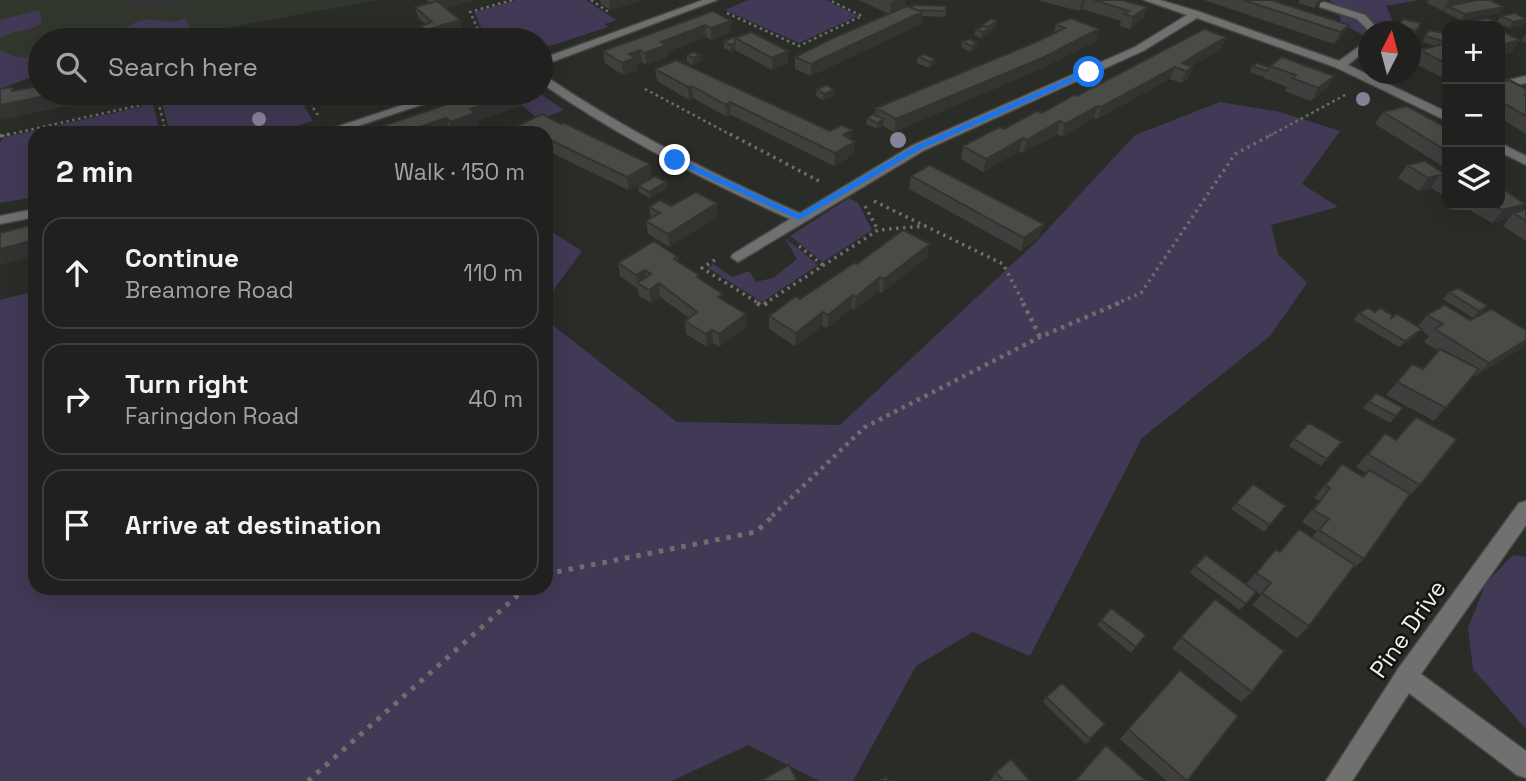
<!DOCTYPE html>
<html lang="en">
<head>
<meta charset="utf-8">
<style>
  body { margin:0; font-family:"Space Grotesk",sans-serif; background:#282927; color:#f1f3f6 }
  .controls { position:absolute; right:21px; top:21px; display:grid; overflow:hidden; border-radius:14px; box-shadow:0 7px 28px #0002 }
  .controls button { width:63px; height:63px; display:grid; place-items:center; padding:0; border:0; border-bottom:2px solid #3d3e3c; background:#20211e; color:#f1f3f6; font:35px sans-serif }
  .compass { position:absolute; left:1358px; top:21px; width:63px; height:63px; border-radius:50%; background:#20211e; box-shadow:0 7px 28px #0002; rotate:6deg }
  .stop { position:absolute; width:21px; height:21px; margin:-16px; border:5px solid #1a73e8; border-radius:50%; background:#fff }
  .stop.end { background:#1a73e8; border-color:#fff; box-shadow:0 2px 7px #0008 }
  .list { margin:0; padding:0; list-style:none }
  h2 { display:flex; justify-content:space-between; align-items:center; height:91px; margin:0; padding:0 28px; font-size:30px }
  h2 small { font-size:23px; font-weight:400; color:#a2a3a4 }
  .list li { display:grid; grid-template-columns:46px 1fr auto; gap:21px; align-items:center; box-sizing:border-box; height:112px; margin:0 14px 14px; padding:0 14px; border:2px solid #3d3e3c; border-radius:21px }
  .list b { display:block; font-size:26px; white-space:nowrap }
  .list p { margin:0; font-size:23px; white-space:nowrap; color:#a2a3a4 }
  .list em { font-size:23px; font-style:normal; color:#a2a3a4 }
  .icon { flex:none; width:38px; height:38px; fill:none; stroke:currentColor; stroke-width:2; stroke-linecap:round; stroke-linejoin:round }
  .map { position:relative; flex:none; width:1526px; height:781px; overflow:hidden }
  .search { position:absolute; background:#20211e; box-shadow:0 7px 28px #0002; left:28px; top:28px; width:525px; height:77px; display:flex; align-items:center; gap:18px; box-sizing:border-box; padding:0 24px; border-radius:38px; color:#a2a3a4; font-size:26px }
  .panel { position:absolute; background:#20211e; box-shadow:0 7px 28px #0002; left:28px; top:126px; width:525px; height:469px; border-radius:21px }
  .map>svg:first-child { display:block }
  .built { fill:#32372e }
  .green { fill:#423956 }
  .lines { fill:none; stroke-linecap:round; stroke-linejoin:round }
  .minor-casing { stroke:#454743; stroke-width:3 }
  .path-far3 { stroke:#6d6f6b; stroke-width:2.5; stroke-dasharray:2.5 3.5; stroke-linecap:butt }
  .path-far2 { stroke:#6d6f6b; stroke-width:3.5; stroke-dasharray:2.5 4.5; stroke-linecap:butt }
  .path-far1 { stroke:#6d6f6b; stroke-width:4.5; stroke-dasharray:3.5 5; stroke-linecap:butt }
  .path { stroke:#6d6f6b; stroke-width:5; stroke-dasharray:4.5 7; stroke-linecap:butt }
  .minor { fill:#6f706f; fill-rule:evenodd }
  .tree { fill:#898399 }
  .wall { fill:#3f403d }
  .shaded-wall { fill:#333432 }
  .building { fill:#494b47; stroke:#333432; stroke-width:2 }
  .route { fill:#1a73e8 }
  .labels { text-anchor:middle; stroke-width:5; stroke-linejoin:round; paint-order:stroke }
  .near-street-label { font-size:24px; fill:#edefec; stroke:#131412 }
</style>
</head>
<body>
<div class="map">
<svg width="1526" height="781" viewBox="0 0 1526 781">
  <rect width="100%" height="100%" fill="#2a2c28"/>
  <!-- built -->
  <path class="built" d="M0 0H377L162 40H40V61L0 68Z"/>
  <!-- green -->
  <path class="green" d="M516 0H586L616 20 605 24 608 27 541 49V40H487L474 12Z
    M748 0H826L858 16 799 43 725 10Z
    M1329 0H1420L1386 6 1397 31 1368 32V38L1341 23 1339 6Z
    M39 10 42 23C25 35 15 28 0 38V20Z
    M186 18 190 29 201 33 187 40H104C119 34 126 24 143 20 159 17 171 26 186 18Z
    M0 50 16 57 40 58V74L0 89Z
    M203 93H297L313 121 273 133H170L162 102Z
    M508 93H539L564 110 539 120Z
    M1220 102 1280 112 1340 131 1302 184 1338 207 1271 225 1278 254 1307 283 1270 336 1142 438 1030 656 973 632 916 666 853 781H819L748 745 672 781H0V300L35 291V588H546V320L677 422 840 425 1035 243 1135 135Z
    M153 104 160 133H35V197L0 203V142L5 137Z
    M849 198 858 203 872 230 823 262 790 236Z
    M546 228 582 251 546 300Z
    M785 238 818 265 762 302 708 268 713 264 733 277 749 271 756 282 773 278 797 259Z
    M1513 555 1526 557V729L1473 669 1468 628 1486 583Z"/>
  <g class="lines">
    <!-- minor casing -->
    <g class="minor-casing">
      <path id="minor" d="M703 0H717L541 66V59Z
        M1144 0H1160L1200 12 1339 61 1368 40V48L1348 65 1447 112V121L1335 67 1197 18 1143 51 923 151 738 262 731 257 733 254 790 219C703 180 619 137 541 83V75L545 76C626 130 711 174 800 213L913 145 1135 47 1187 15Z
        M1324 2 1365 15 1381 32H1370L1357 19 1320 7V3Z
        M1526 76V83L1500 89V82Z
        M439 93H456L337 133H318Z
        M1500 143 1526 156V165L1500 152Z
        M35 209V217L0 224V216Z
        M1526 501V525L1421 674 1526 751V778L1517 775 1409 693 1352 781H1326L1398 669 1519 503Z"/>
    </g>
    <!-- path-far3 -->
    <path class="path-far3" d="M591 0 610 13
      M727 13 799 46 862 16 829 0
      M449 40 478 30
      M483 40 470 12 512 0
      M645 89 733 136
      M303 93 318 115
      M166 133 158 101 195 93
      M2 136 158 101
      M1269 136 1347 94"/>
    <!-- path-far2 -->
    <path class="path-far2" d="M730 134 819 181
      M0 136 10 134
      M874 201 1003 264 1024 304
      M865 206 878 230
      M799 246 824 266
      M715 260 702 268 760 304
      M764 304 878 230 925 226
      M1115 304 1141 293 1235 154 1273 134"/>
    <!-- path-far1 -->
    <path class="path-far1" d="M757 303 762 306 767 303
      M1023 303 1040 337
      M772 516 865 427 1040 337 1119 303"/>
    <!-- path -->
    <path class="path" d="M546 574 756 532 774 515
      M308 781 526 588"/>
    <!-- minor -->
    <use href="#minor" class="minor"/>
  </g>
  <!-- trees -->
  <g class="tree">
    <circle cx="1363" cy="99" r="7"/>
    <circle cx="259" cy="119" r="7"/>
    <circle cx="898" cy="140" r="8"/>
  </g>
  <!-- wall -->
  <path class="wall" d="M427 0H474L445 8 463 32 435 40H428L424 37 421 26 425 24 419 19 415 7 429 4Z
    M600 0H643L610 10 601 4Z
    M859 0H906L905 7 946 11 945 17 922 16 921 24 811 76 795 69V57L889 14Z
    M1037 0H1122L1147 7 1143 18 1130 29 1120 26 1121 21 1082 9 1079 11Z
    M1204 0H1271L1349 25 1342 36 1334 44Z
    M1300 0H1324L1314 8 1298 3Z
    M1428 0H1470L1469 2 1500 13 1461 20 1444 12 1445 10 1443 11 1427 3Z
    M713 11 731 21V32L711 40 706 37 667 52 668 57 646 65 642 62 636 64 637 70 623 75 605 63 603 51Z
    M1501 16 1526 18V21L1523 25 1509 28 1497 22Z
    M1403 19 1421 23 1413 37 1410 36V32H1396Z
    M1056 24 1096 41 1038 70 894 132 883 126 877 129 866 124 867 118 875 115 876 108 1036 42 1054 33Z
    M982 25 996 27 990 31 989 35 981 38 974 35 976 29 982 27Z
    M1429 30 1447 39 1444 45 1447 46V80L1412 62 1420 50 1436 46 1422 42Z
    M1500 30 1512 52 1500 55Z
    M743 34 788 63 772 70 735 50 731 51 724 48V41Z
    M1526 34V43L1521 41Z
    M1226 37 1221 49 1191 66 1188 79 1181 83 1170 79 1097 119 1094 118 1062 137 1057 134 1023 153 1019 151 983 172 961 159 963 146 1042 113 1077 96Z
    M962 41 978 43 976 49 970 52 961 47Z
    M687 55H700L701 61 693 65 687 62Z
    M918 56 935 59 934 65 929 68 917 63Z
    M1252 66 1269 67 1270 66 1334 76 1327 88 1311 101 1285 91 1287 87 1264 78 1265 77H1264L1250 72Z
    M655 69 830 131 852 130 851 139 854 154 834 166 731 115 727 117 693 98 689 100 657 81Z
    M1500 83 1526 89V134L1500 118Z
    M817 89 834 96 823 100 816 96Z
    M520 93 523 105 477 121 478 125 457 133H452L450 131 443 133H362Z
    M1383 112 1447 128V166L1444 167 1375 124Z
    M542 114 561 124 564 123 650 164 651 177 628 190 546 150V133H521L519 125Z
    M1407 165 1445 174 1447 173V197L1431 188 1419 191 1398 178Z
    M911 176 1039 237 1021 251 909 189Z
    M666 182 667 188 649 198 639 192 638 186Z
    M1525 204 1519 212 1526 209V241L1503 226 1509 218 1492 223 1461 205Z
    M671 206 717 216 669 247 648 234 646 221 651 219 649 207Z
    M678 257V262L699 279 723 300 746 314V327L719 347 713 343 707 347 686 334 685 321 689 318 660 297 651 303 639 296 638 289 620 276 618 263Z
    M927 257 882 293 879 291 854 310 852 308 827 328 822 326 795 346 769 329V316L800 299 857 264Z
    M1449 292 1482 313 1473 318 1443 299Z
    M1375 312 1390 319 1418 326 1427 315 1470 320 1522 348 1476 376 1474 374 1434 421 1386 395 1412 364 1423 369 1439 351 1424 342 1429 336 1421 330 1416 336 1399 347 1354 320 1359 313Z
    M1376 393 1403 408 1390 423 1363 408Z
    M1385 433 1420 485 1408 497 1364 559 1351 571 1309 626 1297 638 1252 605 1261 595 1246 584 1276 549 1280 551 1312 537 1317 531 1302 522 1319 501 1314 498 1342 464 1362 477 1366 473 1356 467Z
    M1294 439 1342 442 1321 466 1289 446Z
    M1236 503 1286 506 1264 532 1231 509Z
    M1195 566 1256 592 1240 610 1190 573Z
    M1215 599 1252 692 1241 702 1172 648Z
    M1101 620 1146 635 1131 653 1097 625Z
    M1180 670 1187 781H1167L1120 739Z
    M1046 697 1101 729 1086 744 1043 702Z
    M996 772 1030 781H990Z"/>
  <!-- shaded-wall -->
  <path class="shaded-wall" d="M126 0H200V2L132 11Z
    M434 0H474L437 10Z
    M609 0H643L610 10Z
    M897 0H906L905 7 890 14 891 2Z
    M1082 0H1085L1082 9 1079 11Z
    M1320 0H1324L1314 8 1317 2Z
    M1449 0H1470L1466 6H1447L1445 10 1443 11Z
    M1147 7 1143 18 1130 29 1133 17Z
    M1504 7 1500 13 1461 20 1465 14Z
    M922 12 921 24 811 76V64Z
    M1526 19 1523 25 1509 28 1513 22Z
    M460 20 463 32 435 40H429L426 30Z
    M731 21V32L711 40V28Z
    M997 21 996 27 990 31 989 35 981 38 982 32 988 30V27Z
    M705 25 706 37 667 52 668 57 646 65 645 53 661 42Z
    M1349 25 1342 36 1334 44 1341 32Z
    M1099 29 1096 41 1038 70 894 132 896 119Z
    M1226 37 1221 49 1184 70 1182 63Z
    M1520 40 1512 52 1500 55V51L1505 44Z
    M735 43V50L731 51V45Z
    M978 43 976 49 970 52 971 46Z
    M640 50 642 62 636 64 637 70 623 75 622 63 629 54Z
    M788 51V63L772 70V58Z
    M700 55 701 61 693 65V58Z
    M935 59 934 65 929 68 930 62Z
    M1175 67 1170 79 1097 119 1101 107Z
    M1193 67 1188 79 1181 83 1186 71Z
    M1334 76 1327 88 1311 101 1318 88Z
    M692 86 693 98 689 100 688 87Z
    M13 87 21 99 61 93H128L0 120V105L12 91Z
    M834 90V96L823 100 824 94Z
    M520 93 523 105 477 121 478 125 457 133H453L450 122 471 109Z
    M730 102 731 115 727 117 726 105Z
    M1098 106 1094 118 1062 137 1065 124Z
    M446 118 450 131 443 133H403Z
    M884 119 883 126 877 129V123Z
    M1060 121 1057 134 1023 153 1027 140Z
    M852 130 850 143 843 135Z
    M1023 138 1019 151 983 172 986 159Z
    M855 142 854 154 834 166 835 153Z
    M650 164 651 177 628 190 627 177Z
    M1440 175 1431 188 1419 191 1428 178Z
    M666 182 667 188 649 198V192Z
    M717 203V216L669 247 668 234Z
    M1525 204 1516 214 1514 213 1509 218 1492 223 1503 210Z
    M1044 224 1039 237 1021 251 1024 238Z
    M35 240V256L0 265V249Z
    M930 244 927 257 882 293 884 279Z
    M645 270 647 283H637L638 289 636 275Z
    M880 277 879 291 854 310 856 297Z
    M659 283 660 297 651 303 649 290Z
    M853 295 852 308 827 328 828 315Z
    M1488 306 1482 313 1473 318 1479 311Z
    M823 312 822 326 795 346 796 333Z
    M746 314V327L719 347V334Z
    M1422 329 1416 336 1399 347 1405 341Z
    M712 330 713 343 707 347 706 334Z
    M1526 340V344L1522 348 1476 376 1489 363Z"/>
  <!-- building -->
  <path class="building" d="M1094 0H1122L1147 7 1133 17 1124 14 1129 11Z
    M1243 0H1271L1349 25 1341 32Z
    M1478 0H1490L1504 7 1465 14 1447 6Z
    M437 1 460 20 426 30 421 26 432 22 415 7Z
    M912 5 946 6V11L916 10 912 8Z
    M907 6 922 12 811 64 795 57 833 38Z
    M713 11 731 21 711 28 705 25 661 42 667 45 645 53 640 50 629 54 635 58 622 63 603 51Z
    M1515 13 1526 19 1513 22 1501 16Z
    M1071 18 1099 29 1042 58 896 119 876 108 1036 42 1065 28 1056 24Z
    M1488 18 1500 24 1490 26 1483 23 1478 24 1473 21Z
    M991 19 997 21 988 27 982 25Z
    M1403 19 1421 23 1416 31 1399 26Z
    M1483 23 1491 26 1469 25Z
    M984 26 990 29 982 32 976 29Z
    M1204 29 1226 37 1182 63 1193 67 1186 71 1175 67 1101 107 1098 106 1065 124 1060 121 1027 140 1023 138 986 159 963 146 999 127 1004 129 1037 111 1042 113 1074 95 1077 96Z
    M239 30 243 40H231L230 38 218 40 216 34Z
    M1429 30 1447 34V39L1446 42 1425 36Z
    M1500 30 1520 40 1505 44 1500 41Z
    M308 31 312 40H256L255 38 275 34 276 37Z
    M751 32 788 51 772 58 735 38Z
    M743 34H745L735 38V43L731 45 724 41Z
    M336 35 343 40H319Z
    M200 38 201 40H187Z
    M969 39 978 43 971 46 962 41Z
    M1443 44 1447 46V64L1420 50Z
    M694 52 700 55 693 58 687 55Z
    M924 54 935 59 930 62 918 56Z
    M1282 57 1334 76 1318 88 1292 78 1296 75 1270 66Z
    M676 60 830 131 842 125 852 130 843 135 855 142 835 153 730 102 726 105 692 86 688 87 655 69Z
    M1257 63 1269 67 1268 70 1267 71 1252 66Z
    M1509 80 1526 89V95H1525L1526 96V116L1500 101V83Z
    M827 85 834 90 824 94 817 89Z
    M40 86V93H61L0 105V89L13 87 12 91Z
    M480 93H519L471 109 475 113 450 122 446 118 403 133H362Z
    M1407 106 1447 128V151L1383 112Z
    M542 114 561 124 564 123 650 164 627 177 546 138V133H535L519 125Z
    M873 114 884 119 877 123 867 118Z
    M1425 161 1445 174 1447 173V179L1440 175 1428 178 1407 165Z
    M930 165 1044 224 1024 238 911 176Z
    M655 176 666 182 649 192 638 186Z
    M1500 187 1525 204 1503 210 1494 205H1500Z
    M696 192 717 203 668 234 646 221 660 213 649 207 660 200 671 206Z
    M1526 209V221L1514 213Z
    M35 224V240L0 249V233Z
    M903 230 930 244 884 279 880 277 856 297 853 295 828 315 823 312 796 333 769 316 796 296 800 299 854 263 857 264Z
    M654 241 678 257 674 259 699 275 697 277 723 294 718 297 746 314 719 334 712 330 706 334 685 321 697 312 659 283 649 290 637 283 651 274 645 270 636 275 618 263Z
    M1458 288 1488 306 1479 311 1449 292Z
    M1445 305 1470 320 1491 309 1526 330V340L1489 363 1435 329 1443 324 1427 315Z
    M1368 308 1375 312 1380 308 1393 316 1390 319 1397 314 1422 329 1405 341 1359 313Z
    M1440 349 1479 369 1446 408 1397 382 1412 364 1423 369Z
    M1376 393 1403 408 1396 416 1369 402Z
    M1416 417 1457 439 1420 485 1368 454 1385 433 1396 440Z
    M1309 423 1342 442 1327 459 1294 439Z
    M1342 464 1363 477 1369 470 1410 494 1364 559 1319 530 1329 519 1313 510 1330 488 1325 485Z
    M1253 484 1286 506 1270 525 1236 503Z
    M1299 529 1355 565 1309 626 1262 593 1271 583 1256 573 1276 549 1280 552Z
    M1206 555 1256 592 1246 604 1195 566Z
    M1215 599 1284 651 1252 692 1181 637Z
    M1111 608 1146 635 1136 647 1101 620Z
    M1180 670 1238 716 1187 781 1128 729Z
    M1062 683 1105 724 1090 739 1046 697Z
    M1106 745 1146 781H1075Z
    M1011 759 1030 781H1003L996 772Z
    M789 765 797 781H760Z
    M886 777 889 781H879Z"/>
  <!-- route -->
  <path class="route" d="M1089 69 1092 73 921 149 799 220 670 160 678 158 799 214 915 146Z"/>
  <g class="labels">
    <!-- near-street labels -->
    <g class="near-street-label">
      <text transform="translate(1408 629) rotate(-55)" y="8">Pine Drive</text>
    </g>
  </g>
</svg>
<div class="controls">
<button>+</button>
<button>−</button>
<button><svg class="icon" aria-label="layers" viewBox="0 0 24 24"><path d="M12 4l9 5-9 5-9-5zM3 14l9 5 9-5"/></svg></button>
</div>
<svg class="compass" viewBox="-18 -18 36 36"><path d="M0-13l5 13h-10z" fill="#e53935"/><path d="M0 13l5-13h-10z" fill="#a2a3a4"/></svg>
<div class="stop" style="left:1089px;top:72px"></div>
<div class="stop end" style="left:675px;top:160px"></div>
<div class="search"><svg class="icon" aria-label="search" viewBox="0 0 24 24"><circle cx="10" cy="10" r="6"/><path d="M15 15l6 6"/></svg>Search here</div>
<section class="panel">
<h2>2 min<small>Walk · 150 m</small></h2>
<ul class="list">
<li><svg class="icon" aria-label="ahead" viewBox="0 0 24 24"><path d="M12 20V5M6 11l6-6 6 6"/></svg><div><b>Continue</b><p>Breamore Road</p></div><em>110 m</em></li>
<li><svg class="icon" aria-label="right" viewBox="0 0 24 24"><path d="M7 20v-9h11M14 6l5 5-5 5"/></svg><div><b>Turn right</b><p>Faringdon Road</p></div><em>40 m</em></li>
<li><svg class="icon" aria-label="arrive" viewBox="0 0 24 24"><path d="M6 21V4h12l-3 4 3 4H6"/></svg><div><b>Arrive at destination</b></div></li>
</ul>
</section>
</div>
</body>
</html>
